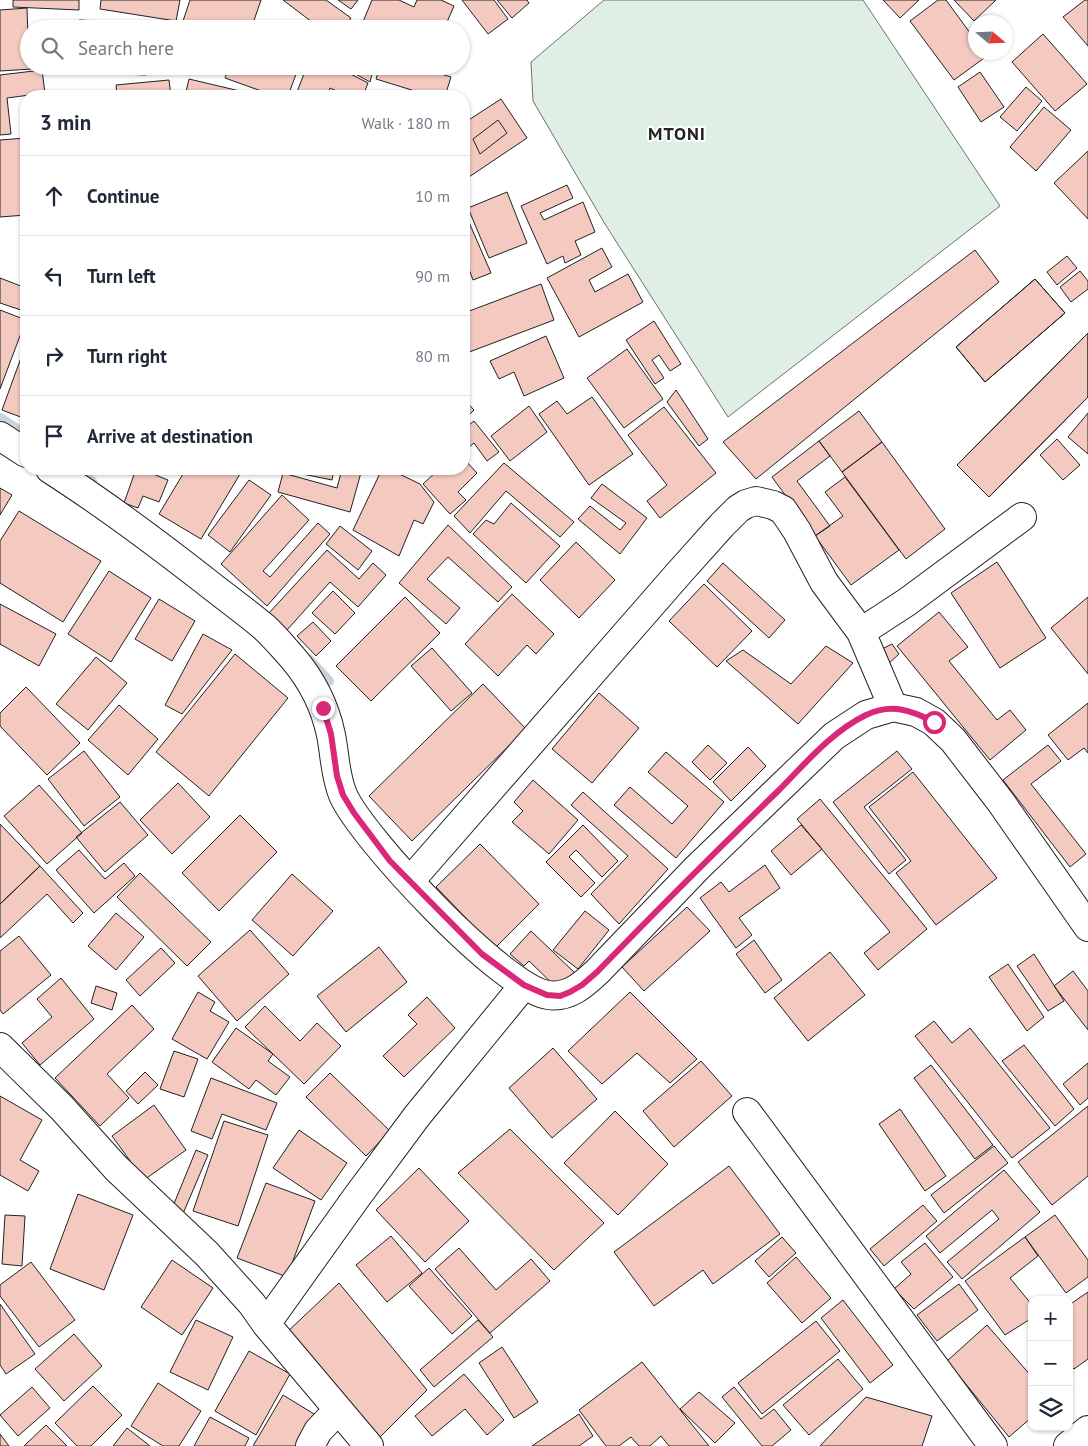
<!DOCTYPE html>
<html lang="en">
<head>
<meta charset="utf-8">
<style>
  body { margin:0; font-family:"PT Sans",sans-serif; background:#f2f2f3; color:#1f2937 }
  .controls { position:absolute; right:15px; bottom:15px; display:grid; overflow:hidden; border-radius:10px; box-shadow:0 1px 4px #0004 }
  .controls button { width:45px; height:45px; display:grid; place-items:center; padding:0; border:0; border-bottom:1px solid #e0e1e3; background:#fff; color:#1f2937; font:25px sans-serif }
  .compass { position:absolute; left:968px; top:15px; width:45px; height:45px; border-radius:50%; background:#fff; box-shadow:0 1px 4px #0004; rotate:109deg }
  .stop { position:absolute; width:15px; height:15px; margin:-11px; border:4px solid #db2777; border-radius:50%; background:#fff }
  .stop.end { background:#db2777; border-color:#fff; box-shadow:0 1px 5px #0008 }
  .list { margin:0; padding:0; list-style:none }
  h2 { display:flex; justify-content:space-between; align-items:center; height:65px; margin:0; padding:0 20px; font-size:21px }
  h2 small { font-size:16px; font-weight:400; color:#747a83 }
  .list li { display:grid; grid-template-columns:32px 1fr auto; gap:15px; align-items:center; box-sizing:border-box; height:80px; padding:0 20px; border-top:1px solid #e0e1e3 }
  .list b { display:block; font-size:19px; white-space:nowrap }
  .list em { font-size:16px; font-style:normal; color:#747a83 }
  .icon { flex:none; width:28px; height:28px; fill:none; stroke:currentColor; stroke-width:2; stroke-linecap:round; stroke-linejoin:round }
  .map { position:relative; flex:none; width:1088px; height:1446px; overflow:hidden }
  .search { position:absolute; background:#fff; box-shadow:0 1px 4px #0004; left:20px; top:20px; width:450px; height:55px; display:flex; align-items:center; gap:12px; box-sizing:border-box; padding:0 18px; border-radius:28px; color:#747a83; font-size:19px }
  .panel { position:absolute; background:#fff; box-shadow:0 1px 4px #0004; left:20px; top:90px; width:450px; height:385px; border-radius:20px }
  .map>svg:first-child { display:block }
  .green { fill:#e0efe3; stroke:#6f6f6f }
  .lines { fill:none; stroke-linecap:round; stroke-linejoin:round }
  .stream { stroke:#c7d3dd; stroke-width:10 }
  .building { fill:#f3c9c0; stroke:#222 }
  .minor-casing { stroke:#222; stroke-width:30 }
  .minor { stroke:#fff; stroke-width:28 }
  .route { stroke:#db2777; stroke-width:6 }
  .labels { text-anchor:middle; stroke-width:4; stroke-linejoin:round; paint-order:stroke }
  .district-label { font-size:18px; font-weight:bold; letter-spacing:1px; fill:#222; stroke:#fff }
</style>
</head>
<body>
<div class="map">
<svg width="1088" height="1446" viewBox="0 0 1088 1446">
  <rect width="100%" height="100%" fill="#fff"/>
  <!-- green -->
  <path class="green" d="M604 0H863L1000 206 728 417 605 224 533 101 531 62Z"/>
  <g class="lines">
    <!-- stream -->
    <path class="stream" d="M0 418 26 435
      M75 469 92 481
      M309 659 329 681"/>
  </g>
  <!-- building -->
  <path class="building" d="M13 0H79V10L13 7Z
    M101 0H180L176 21 100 9Z
    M190 0H261L251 29H205L183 21Z
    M283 0H326L351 18 343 29H307L312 22Z
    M338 0H358L351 9Z
    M372 0H399L414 7 417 0H441L454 6 444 29H360Z
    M462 0H494L508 19 488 34Z
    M497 0H527L529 3 512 18Z
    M883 0H919L900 18Z
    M938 0H946L976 41V52H984L987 56 954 80 910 21Z
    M954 0H996L974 21Z
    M1085 0H1088V46L1063 17Z
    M27 8 29 66H31L32 69 0 71V10Z
    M79 20 149 23V29H79Z
    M1043 34 1087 84 1055 111 1012 62Z
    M77 66H147L146 75 77 72Z
    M230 66H299L288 96H275L225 78Z
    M307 66H335L368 83 363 96H348L330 88 328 95 319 91 317 96H309L297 92Z
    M341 66H374L370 82Z
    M380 66H415L451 77 445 96H431L376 79Z
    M42 70 45 93 7 98 11 134 0 135V75Z
    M980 72 1004 107 981 122 958 87Z
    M189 79 261 96H185Z
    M169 80 171 96H117L116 85Z
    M1026 87 1042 101 1017 131 1000 117Z
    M501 99 527 138 466 179 464 176V123Z
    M1044 107 1071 130 1036 171 1010 147Z
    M498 120 507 133 480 154 473 139Z
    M26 138V215L0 217V140Z
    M1088 151V219L1054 183Z
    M567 185 573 198 540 213 544 220 583 202 595 232 575 241 581 255 565 263 563 256 547 264 521 206Z
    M507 192 527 243 489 258 468 208Z
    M465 213 491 273 473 280 464 256V214Z
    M602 248 612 267 589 280 595 292 628 274 643 302 579 337 547 278Z
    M975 250 999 282 756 479 723 442Z
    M1067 256 1077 268 1057 285 1047 272Z
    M1080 271 1088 281V289L1071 302 1060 287Z
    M0 278 26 288V305L24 311 0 303Z
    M1035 279 1065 313 985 382 956 347Z
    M1035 279 1065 313 985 382 956 347Z
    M541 284 554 320 464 354V313Z
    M0 310 26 320 0 389Z
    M654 321 681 364 670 371 659 355 652 360 664 378 655 384 626 340Z
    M1088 333V397L989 497 957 465Z
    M1088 333V397L989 497 957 465Z
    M546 336 564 378 524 396 514 372 499 379 490 361Z
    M26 344V419L2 410Z
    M627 349 663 399 624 428 587 378Z
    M676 390 708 439 699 446 667 402Z
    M592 397 633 454 589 485 539 414 557 401 567 414Z
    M464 399 474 410 464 420Z
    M529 406 547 432 510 461 491 436Z
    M664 407 716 473 660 518 647 501 667 485 628 435Z
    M859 411 882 442 842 472 819 441Z
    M1088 413V454L1068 437Z
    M474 421 499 452 487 461 474 443 464 451V429Z
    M1057 439 1080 465 1063 480 1040 455Z
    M819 441 830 456 797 481 830 526 815 536 772 477Z
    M882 442 945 529 906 559 842 472Z
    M464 459 477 473 458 492 466 500 450 514 423 484 439 469H464Z
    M504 463 574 522 560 537 506 491 470 533 454 516Z
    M136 469H155L153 474 168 480 159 502 143 496 138 508 124 503Z
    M186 469H243L201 539 159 514Z
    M278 469H334L332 480Z
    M342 469H362L350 512 278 492 283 473 337 488Z
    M382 469H389L420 484 434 502 423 524 414 520 399 556 353 530Z
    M845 477 899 550 851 585 815 536 843 516 825 492Z
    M249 480 271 495 230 552 208 535Z
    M602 484 647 518 620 554 578 519 590 506 620 530 626 523 591 498Z
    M0 488 12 495 0 515Z
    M282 495 309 520 263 571 270 577 318 523 330 534 267 606 221 564Z
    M511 503 560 546 526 583 473 534 486 520 494 524Z
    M19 511 101 561 63 622 0 583V541Z
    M448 525 512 587 498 602 448 557 427 579 460 608 446 624 399 583Z
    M340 526 372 551 358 570 326 544Z
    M576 542 615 580 579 618 540 580Z
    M327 550 359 579 373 563 386 575 358 607 330 582 287 630 269 613Z
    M997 562 1046 638 1000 668 951 593Z
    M723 563 785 620 769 638 707 581Z
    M109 571 151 598 111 662 68 634Z
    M704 584 752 631 717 667 669 621Z
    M333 591 355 613 335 634 312 613Z
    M512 594 554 634 536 654 527 645 498 676 465 644Z
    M405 597 440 633 371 701 336 666Z
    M1088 597V674L1051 628Z
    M159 599 195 621 172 661 135 639Z
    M0 604 56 634 39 666 0 644Z
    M939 612 968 647 949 661 997 720 1010 710 1026 730 990 760 897 646Z
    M313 622 331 641 316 656 297 636Z
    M203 634 232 650 182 714 165 705Z
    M892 644 899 654 886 666 880 650Z
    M826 646 853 663 798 724 726 661 743 650 791 684Z
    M432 648 472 693 451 711 411 666Z
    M235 654 288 698 209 796 156 752Z
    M96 657 127 683 88 730 56 704Z
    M483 684 526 729 412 841 369 796Z
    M26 687 80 743 47 775 0 726V713Z
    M599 693 639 728 592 783 552 749Z
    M1088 703V753L1084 748 1068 760 1048 735Z
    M119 705 158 739 128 775 88 740Z
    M708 745 727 763 710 780 692 762Z
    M1048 745 1061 761 1031 784 1086 854 1070 867 1003 780Z
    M748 747 766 766 731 801 713 782Z
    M84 751 120 797 84 826 48 779Z
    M897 751 912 769 864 807 906 860 889 874 833 802Z
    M666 752 724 802 676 858 614 805 630 787 672 824 688 806 648 772Z
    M913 772 997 878 936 925 896 873 911 861 869 807Z
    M533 780 578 820 549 854 512 822 523 811 514 802Z
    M178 783 210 817 172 854 140 820Z
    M39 785 82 833 47 864 4 816Z
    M583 792 668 869 619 924 591 894 628 856 571 805Z
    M820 799 927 929 878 970 864 953 890 932 797 819Z
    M120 802 148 835 105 872 76 837Z
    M240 815 277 852 219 911 182 873Z
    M0 824 40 866 0 904Z
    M583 825 618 861 602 877 576 850 569 857 595 883 581 897 546 862Z
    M801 825 822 849 791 875 771 851Z
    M480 844 539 904 495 948 436 887Z
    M79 850 105 879 124 863 135 876 94 913 56 870Z
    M765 865 780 888 739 918 752 935 736 948 700 898 721 882 729 892Z
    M40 866 83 913 73 923 47 894 0 938V904Z
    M140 873 211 942 187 966 117 897Z
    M292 874 333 911 293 956 252 920Z
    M687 907 710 931 644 991 622 967Z
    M585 911 609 930 578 969 553 950Z
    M116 913 144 937 116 970 88 946Z
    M250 930 289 974 237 1021 198 976Z
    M531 931 575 973 559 990 529 961 524 966 510 954Z
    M19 936 51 975 3 1014 0 1010V951Z
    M754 940 782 980 765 993 736 954Z
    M379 947 407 982 346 1032 317 996Z
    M161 948 175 963 140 996 126 980Z
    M830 952 865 995 808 1041 774 998Z
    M1034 954 1064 1001 1048 1011 1017 966Z
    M1008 964 1044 1017 1027 1031 989 977Z
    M1073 971 1088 991V1030L1054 986Z
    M61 978 94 1019 40 1065 22 1043 52 1017 37 999Z
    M96 986 117 993 112 1010 91 1003Z
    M198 992 215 1002 210 1011 229 1022 207 1059 172 1039Z
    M630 992 697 1059 670 1083 637 1053 602 1084 568 1051Z
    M427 997 455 1028 404 1077 383 1056 417 1024 408 1015Z
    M132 1005 154 1029 107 1074 129 1098 100 1126 55 1078Z
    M265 1006 300 1041 317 1023 341 1046 304 1084 245 1027Z
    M934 1021 952 1043 970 1028 1050 1128 1012 1158 915 1036Z
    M236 1028 273 1054 268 1061 290 1077 276 1095 256 1080 249 1089 212 1062Z
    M1024 1045 1074 1109 1055 1126 1002 1061Z
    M553 1048 597 1099 552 1138 509 1088Z
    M174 1051 198 1059 184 1097 160 1089Z
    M701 1061 732 1096 674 1147 643 1111Z
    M1088 1063V1098L1080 1105 1063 1084Z
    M931 1065 993 1145 975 1159 914 1078Z
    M145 1072 158 1085 138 1104 126 1091Z
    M330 1073 390 1131 366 1156 306 1097Z
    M211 1078 277 1103 266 1130 222 1114 212 1139 191 1131Z
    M0 1096 42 1120 20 1160 39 1171 28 1191 0 1175Z
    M154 1105 186 1150 144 1180 112 1136Z
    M1088 1106V1176L1052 1205 1018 1162Z
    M900 1109 946 1176 925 1191 879 1124Z
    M615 1111 668 1164 618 1215 564 1163Z
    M224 1121 268 1135 238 1226 193 1211Z
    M510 1129 604 1223 554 1270 458 1173Z
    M299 1130 347 1163 321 1200 273 1168Z
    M994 1146 1008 1163 944 1213 931 1195Z
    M196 1150 208 1155 182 1216 171 1211Z
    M729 1166 780 1234 713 1284 703 1270 654 1306 614 1252Z
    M419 1168 469 1221 425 1262 376 1210Z
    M1004 1170 1040 1212 962 1279 947 1262 999 1219 992 1210 940 1253 926 1236Z
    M266 1183 315 1201 287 1277 237 1258Z
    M78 1194 133 1215 104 1290 50 1269Z
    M923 1205 937 1221 884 1266 870 1249Z
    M5 1215 25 1216 22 1266 2 1264Z
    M1055 1215 1088 1260V1277L1066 1293 1025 1237Z
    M391 1236 422 1273 387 1302 356 1265Z
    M782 1237 796 1253 769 1277 755 1261Z
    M1025 1237 1038 1256 1010 1278 1032 1305V1318L1005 1335 965 1281Z
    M925 1243 953 1277 914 1309 894 1289 911 1274 901 1262Z
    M459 1248 496 1290 531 1259 550 1281 490 1333 435 1269Z
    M796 1257 831 1298 802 1323 767 1283Z
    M172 1260 213 1288 182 1335 141 1307Z
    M31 1262 75 1320 39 1347 0 1296V1285Z
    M429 1268 472 1316 452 1334 409 1286Z
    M339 1283 427 1390 374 1443 284 1335Z
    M959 1284 978 1310 937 1341 917 1315Z
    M1088 1292V1359L1074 1369 1069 1363V1305Z
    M843 1300 893 1365 870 1383 821 1318Z
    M0 1304 35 1354 6 1374 0 1365Z
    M196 1320 233 1337 208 1390 170 1372Z
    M478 1320 493 1337 434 1387 420 1370Z
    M816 1321 840 1351 762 1414 738 1383Z
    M987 1325 1032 1377V1417L1009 1437 947 1361Z
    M74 1334 102 1366 64 1401 35 1369Z
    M502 1347 538 1402 514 1418 479 1363Z
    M249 1351 290 1374 256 1435 215 1411Z
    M838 1359 863 1389 809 1435 783 1405Z
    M642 1362 709 1446H669L661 1436 650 1446H639L631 1437 619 1446H606L579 1410Z
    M464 1374 504 1420 487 1435 465 1409 432 1436 415 1416Z
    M158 1383 201 1411 179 1446H163L131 1426Z
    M93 1386 122 1415 91 1446H77L55 1423Z
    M32 1387 50 1408 18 1436 0 1415Z
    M734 1387 761 1419 774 1409 791 1430 772 1446H762L722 1397Z
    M699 1392 735 1423 715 1443 680 1409Z
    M283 1395 319 1417 302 1446H253Z
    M866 1397 932 1416 922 1446H820Z
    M579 1414 593 1436 579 1446H532Z
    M210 1417 249 1438 245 1446H194Z
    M46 1425 67 1446H24Z
    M127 1428 150 1446H113Z
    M0 1434 9 1446H0Z"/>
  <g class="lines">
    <!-- minor casing -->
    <g class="minor-casing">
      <path id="minor" d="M0 436 26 453
        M50 469C103 503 154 541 204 580 224 596 245 611 264 627 274 636 283 647 292 657 311 679 325 706 331 735 335 755 335 776 343 795 362 838 503 989 548 995 569 998 583 985 597 972L697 868 834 736 866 715 893 707 916 712 934 722 953 740 1000 801 1088 927
        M861 632 907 602 1022 517
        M410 881 679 573 722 525 738 509 746 504 756 501 773 505 783 510 797 531 824 582 861 632 893 707
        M0 1047 62 1108 116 1168 207 1254 252 1304 266 1324 369 1446
        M747 1112 993 1446
        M266 1324 356 1198 417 1116 524 985
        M310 1446 318 1431 338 1410
        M1068 1446 1088 1430"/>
    </g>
    <!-- minor -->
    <use href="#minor" class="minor"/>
  </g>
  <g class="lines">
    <!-- route -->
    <path class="route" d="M323 708 331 734 337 776 343 795 354 813 390 861 482 954 524 985 547 995 560 996 570 992 582 985 597 972C656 911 716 851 777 792 804 765 831 732 866 715 891 703 911 710 934 722"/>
  </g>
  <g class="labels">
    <!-- district labels -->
    <g class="district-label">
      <text x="677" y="140">MTONI</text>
    </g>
  </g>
</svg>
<div class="controls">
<button>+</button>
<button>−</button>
<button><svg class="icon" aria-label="layers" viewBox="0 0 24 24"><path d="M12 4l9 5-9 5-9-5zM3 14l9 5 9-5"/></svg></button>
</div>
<svg class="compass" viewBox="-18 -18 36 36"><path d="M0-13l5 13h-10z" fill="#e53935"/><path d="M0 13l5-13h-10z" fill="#747a83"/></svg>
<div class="stop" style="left:934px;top:722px"></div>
<div class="stop end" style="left:323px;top:708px"></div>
<div class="search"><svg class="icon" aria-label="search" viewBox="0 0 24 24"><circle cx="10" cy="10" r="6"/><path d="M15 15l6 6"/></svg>Search here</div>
<section class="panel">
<h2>3 min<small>Walk · 180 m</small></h2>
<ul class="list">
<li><svg class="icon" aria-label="ahead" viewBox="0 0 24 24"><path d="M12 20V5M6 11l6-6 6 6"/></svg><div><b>Continue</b></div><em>10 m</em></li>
<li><svg class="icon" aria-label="left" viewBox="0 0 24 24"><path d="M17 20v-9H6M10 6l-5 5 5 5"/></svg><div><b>Turn left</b></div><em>90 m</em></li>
<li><svg class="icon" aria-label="right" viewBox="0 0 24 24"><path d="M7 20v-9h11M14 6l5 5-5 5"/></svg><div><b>Turn right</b></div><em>80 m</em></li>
<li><svg class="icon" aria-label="arrive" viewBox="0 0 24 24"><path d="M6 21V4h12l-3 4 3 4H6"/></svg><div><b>Arrive at destination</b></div></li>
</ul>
</section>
</div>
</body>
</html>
